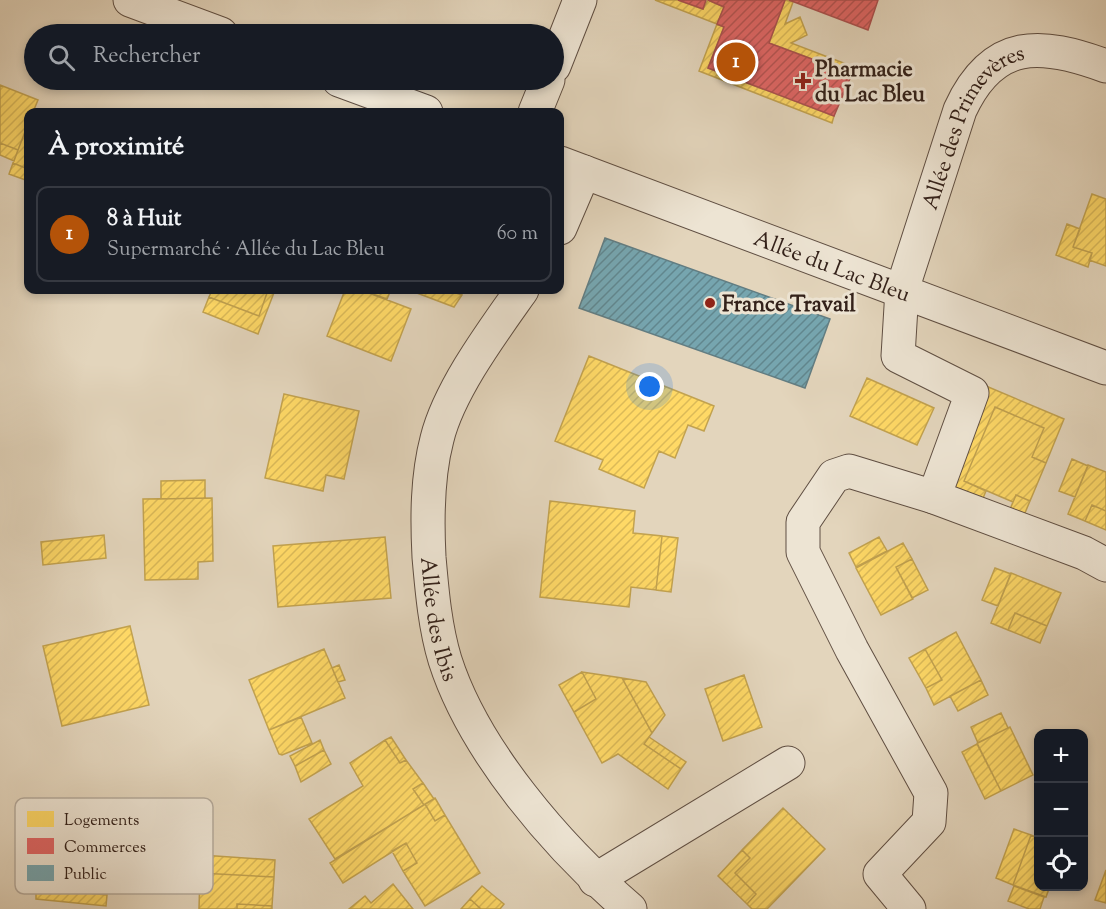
<!DOCTYPE html>
<html lang="fr">
<head>
<meta charset="utf-8">
<style>
  body { margin:0; font-family:"Sorts Mill Goudy",serif; background:#242831; color:#f1f3f6 }
  .controls { position:absolute; right:18px; bottom:18px; display:grid; overflow:hidden; border-radius:12px; box-shadow:0 3px 9px #0003 }
  .controls button { width:54px; height:54px; display:grid; place-items:center; padding:0; border:0; border-bottom:2px solid #363941; background:#171b24; color:#f1f3f6; font:30px sans-serif }
  .you { position:absolute; left:650px; top:387px; width:21px; height:21px; margin:-15px; border:4px solid #fff; border-radius:50%; background:#1a73e8; box-shadow:0 0 0 9px #1a73e833 }
  .badge { display:grid; place-items:center; width:39px; height:39px; border-radius:50%; background:#b45309; color:#fff; font-size:20px; font-weight:700 }
  .pin { position:absolute; translate:-50% -50%; border:3px solid #fff; box-shadow:0 2px 6px #0006 }
  .list { margin:0; padding:0; list-style:none }
  h2 { display:flex; justify-content:space-between; align-items:center; height:78px; margin:0; padding:0 24px; font-size:26px }
  h2 small { font-size:20px; font-weight:400; color:#9ea1a6 }
  .list li { display:grid; grid-template-columns:39px 1fr auto; gap:18px; align-items:center; box-sizing:border-box; height:96px; margin:0 12px 12px; padding:0 12px; border:2px solid #363941; border-radius:12px }
  .list b { display:block; font-size:22px; white-space:nowrap }
  .list p { margin:0; font-size:20px; white-space:nowrap; color:#9ea1a6 }
  .list em { font-size:20px; font-style:normal; color:#9ea1a6 }
  .icon { flex:none; width:33px; height:33px; fill:none; stroke:currentColor; stroke-width:2; stroke-linecap:round; stroke-linejoin:round }
  .map { position:relative; flex:none; width:1106px; height:909px; overflow:hidden }
  .search { position:absolute; background:#171b24; box-shadow:0 3px 9px #0003; left:24px; top:24px; width:540px; height:66px; display:flex; align-items:center; gap:15px; box-sizing:border-box; padding:0 21px; border-radius:33px; color:#9ea1a6; font-size:22px }
  .panel { position:absolute; background:#171b24; box-shadow:0 3px 9px #0003; left:24px; top:108px; width:540px; height:186px; border-radius:12px }
  .map>svg:first-child { display:block }
  .homes { fill:url(#homes-hatch); stroke:#c2a24f; stroke-width:1.5 }
  .shops { fill:url(#shops-hatch); stroke:#ac514f; stroke-width:1.5 }
  .public { fill:url(#public-hatch); stroke:#627d82; stroke-width:1.5 }
  .lines { fill:none; stroke-linecap:round; stroke-linejoin:round }
  .minor-casing { stroke:#5f4e42; stroke-width:35 }
  .minor { stroke:#ede4d3; stroke-width:33 }
  .poi-dot { fill:#8f2418; stroke:#ede4d3; stroke-width:2 }
  .labels { text-anchor:middle; stroke-width:6; stroke-linejoin:round; paint-order:stroke }
  .poi-label { font-size:22px; font-weight:bold; fill:#33211a; stroke:#ede4d3; text-anchor:start }
  .street-label { font-size:22px; fill:#33211a; stroke:#ede4d3 }
  .key { fill:#ede4d3; stroke:#b5aa9c; stroke-width:1.5 }
  .key-label { font-size:16px; fill:#33211a }
</style>
</head>
<body>
<div class="map">
<svg width="1106" height="909" viewBox="0 0 1106 909">
  <defs>
    <pattern id="homes-hatch" width="6" height="6" patternUnits="userSpaceOnUse" patternTransform="scale(1.5)"><rect width="6" height="6" fill="#ffd966"/><path d="M-1 1l2-2M0 6l6-6M5 7l2-2" fill="none" stroke="#dbba58"/></pattern>
    <pattern id="shops-hatch" width="6" height="6" patternUnits="userSpaceOnUse" patternTransform="scale(1.5)"><rect width="6" height="6" fill="#e06666"/><path d="M-1 1l2-2M0 6l6-6M5 7l2-2" fill="none" stroke="#b65453"/></pattern>
    <pattern id="public-hatch" width="6" height="6" patternUnits="userSpaceOnUse" patternTransform="scale(1.5)"><rect width="6" height="6" fill="#76a5af"/><path d="M-1 1l2-2M0 6l6-6M5 7l2-2" fill="none" stroke="#61868e"/></pattern>
  </defs>
  <rect width="100%" height="100%" fill="#e3d5bc"/>
  <filter id="stains"><feTurbulence type="fractalNoise" baseFrequency=".00333" numOctaves="4"/><feColorMatrix values="0 0 0 0 .2 0 0 0 0 .09 0 0 0 0 .02 0 0 0 .5 -.17"/></filter>
  <radialGradient id="worn" r=".72"><stop offset=".6" stop-color="#630" stop-opacity="0"/><stop offset="1" stop-color="#630" stop-opacity=".3"/></radialGradient>
  <!-- homes -->
  <path class="homes" d="M655 0H678L703 9 708 0 724 7 717 24Z
    M785 0 793 2 785 24 800 17 807 35 791 43 854 67 852 74 769 43Z
    M717 24 724 27 708 68 834 116 832 123 699 71Z
    M0 85 38 100 33 112H28V124L18 150 0 143Z
    M28 124V169L13 163Z
    M0 143 18 150 14 161 0 155Z
    M13 163 28 169V181L9 174Z
    M1092 194 1106 199V266L1089 260 1092 253 1073 247Z
    M1067 224 1080 229 1073 247 1092 253 1088 267 1056 255Z
    M212 290H268L259 316 209 297Z
    M266 290H275L258 334 203 312 209 297 259 316 268 290Z
    M345 290H361L411 309 391 361 327 336Z
    M361 290H385L390 292 387 299Z
    M409 290H447L462 295 454 307Z
    M589 356 714 406 704 431 688 425 675 458 659 451 644 488 599 469 603 460 555 441Z
    M867 378 934 408 917 445 850 416Z
    M986 386 1064 419 1046 463 1032 457 1044 428 995 407 964 481 986 491 981 503 944 488Z
    M284 394 359 411 344 479 326 475 323 491 265 478Z
    M995 407 1044 428 1032 457 1046 463 1030 501 1016 495 1013 502 964 481Z
    M1072 459 1088 466 1075 497 1059 491Z
    M1088 465 1106 472V511L1092 505 1085 521 1068 514Z
    M205 480V498L161 499V481Z
    M1016 495 1030 501 1022 520 1008 514Z
    M212 498 213 561 198 562V579L145 580 143 499Z
    M550 501 635 511 633 533 662 536 656 590 631 587 629 607 540 597Z
    M1092 505 1106 511V530L1085 521Z
    M104 535 106 558 43 565 41 542Z
    M662 536 678 538 671 592 656 590Z
    M385 537 391 598 278 607 273 546Z
    M879 537 887 551 856 567 849 553Z
    M903 543 912 559 896 567 913 599 881 615 856 568Z
    M912 559 928 590 912 598 896 567Z
    M995 568 1011 574 998 606 982 600Z
    M1011 573 1061 593 1047 626 1015 613 1008 630 991 623Z
    M1015 613 1047 626 1040 643 1008 630Z
    M130 626 149 705 62 726 43 646Z
    M956 632 981 680 934 705 926 688 942 680 925 649Z
    M324 649 345 698 269 730 249 680Z
    M925 649 942 680 926 688 909 658Z
    M339 665 345 680 338 682 332 668Z
    M582 672 622 678 652 733 644 744 681 769 668 789 618 754 602 763 574 712 596 699Z
    M582 672 596 699 574 712 559 685Z
    M744 675 762 727 723 741 705 689Z
    M622 678 646 682 665 715 652 733Z
    M981 680 988 695 958 711 950 696Z
    M1001 713 1008 728 978 743 971 727Z
    M301 717 312 743 282 755 279 754 269 730Z
    M1010 727 1033 775 1001 791 977 743Z
    M391 737 406 760 400 763 385 740Z
    M649 737 686 762 681 769 644 744Z
    M320 740 324 750 295 766 290 756Z
    M385 740 400 763 406 760 423 783 413 789 424 805 335 859 309 819 363 786 350 763Z
    M977 744 1001 791 985 799 962 752Z
    M324 750 331 764 301 782 295 766Z
    M423 783 434 799 424 805 413 789Z
    M435 798 445 815 435 821 425 804Z
    M425 804 435 821 445 815 480 873 425 906 403 871 417 863 406 843 343 883 330 863Z
    M783 808 825 849 767 909H752L747 904 756 894 735 873 750 858 742 850Z
    M1014 829 1031 835 1013 885 996 878Z
    M42 834 60 836 58 854 110 860 107 895 36 888Z
    M1031 835 1038 838V886H1050L1046 897 1013 885Z
    M406 843 417 863 403 871 392 851Z
    M742 850 750 858 735 873 756 894 747 904 718 876Z
    M201 855 275 860 274 877 200 873Z
    M1106 870V903L1095 900Z
    M200 873 274 877 272 906 237 904V909H199Z
    M393 884 413 909H349L365 896 371 903Z
    M482 886 504 904 500 909H481L470 899Z
    M1014 886 1044 897 1040 909H1029L1008 901Z
    M36 888 107 895 106 906 36 899Z
    M470 899 481 909H461Z
    M237 904 272 906V909H237Z"/>
  <!-- shops -->
  <path class="shops" d="M678 0H706L703 9Z
    M708 0H785L769 43 852 74 834 116 708 68 724 27 717 24 724 7Z
    M789 0H878L868 30Z"/>
  <!-- public -->
  <path class="public" d="M605 238 830 319 805 388 579 308Z"/>
  <g class="lines">
    <!-- minor casing -->
    <g class="minor-casing">
      <g id="minor">
        <path d="M130 0 221 34"/>
        <path d="M554 66 580 0"/>
        <path d="M339 80 426 112"/>
        <path d="M535 112 548 80"/>
        <path id="s1" d="M560 163 1106 368"/>
        <path d="M560 228 584 172"/>
        <path id="s2" d="M522 290C493 331 449 390 437 439 427 477 427 518 429 557 432 591 435 627 445 660 474 751 558 848 630 909"/>
        <path id="s3" d="M934 497 972 393 898 356 902 290 960 110C993 38 1041 42 1106 66"/>
        <path d="M595 880 788 763"/>
        <path d="M909 909 880 874 929 822 931 793 852 650 803 552V522L834 476 849 471 934 497 1084 553 1106 565"/>
      </g>
    </g>
    <!-- minor -->
    <use href="#minor" class="minor"/>
  </g>
  <!-- markers -->
  <g class="poi-dot">
    <path d="M800 72h6v6h6v6h-6v6h-6v-6h-6v-6h6z"/>
    <circle cx="710" cy="303" r="6"/>
  </g>
  <g class="labels">
    <!-- poi labels -->
    <g class="poi-label">
      <text x="815" y="76">Pharmacie<tspan x="815" dy="25">du Lac Bleu</tspan></text>
      <text x="722" y="311">France Travail</text>
    </g>
    <!-- street labels -->
    <g class="street-label">
      <text dy="8" stroke="none"><textPath href="#s3" startOffset="442">Allée des Primevères</textPath></text>
      <text dy="8" stroke="none"><textPath href="#s1" startOffset="291">Allée du Lac Bleu</textPath></text>
      <text dy="8" stroke="none"><textPath href="#s2" startOffset="354">Allée des Ibis</textPath></text>
    </g>
  </g>
  <!-- legend -->
  <rect x="15" y="798" width="198" height="96" rx="9" class="key"/>
  <rect x="27" y="811" width="27" height="16" fill="#ffd966"/>
  <rect x="27" y="838" width="27" height="16" fill="#e06666"/>
  <rect x="27" y="865" width="27" height="16" fill="#76a5af"/>
  <g class="key-label">
    <text x="64" y="825">Logements</text>
    <text x="64" y="852">Commerces</text>
    <text x="64" y="879">Public</text>
  </g>
  <rect width="100%" height="100%" filter="url(#stains)"/>
  <rect width="100%" height="100%" fill="url(#worn)"/>
</svg>
<div class="controls">
<button>+</button>
<button>−</button>
<button><svg class="icon" aria-label="locate" viewBox="0 0 24 24"><circle cx="12" cy="12" r="6"/><path d="M12 2v4M12 18v4M2 12h4M18 12h4"/></svg></button>
</div>
<div class="you"></div>
<div class="pin badge" style="left:736px;top:62px">1</div>
<div class="search"><svg class="icon" aria-label="search" viewBox="0 0 24 24"><circle cx="10" cy="10" r="6"/><path d="M15 15l6 6"/></svg>Rechercher</div>
<section class="panel">
<h2>À proximité<small></small></h2>
<ul class="list">
<li><span class="badge">1</span><div><b>8 à Huit</b><p>Supermarché · Allée du Lac Bleu</p></div><em>60 m</em></li>
</ul>
</section>
</div>
</body>
</html>
